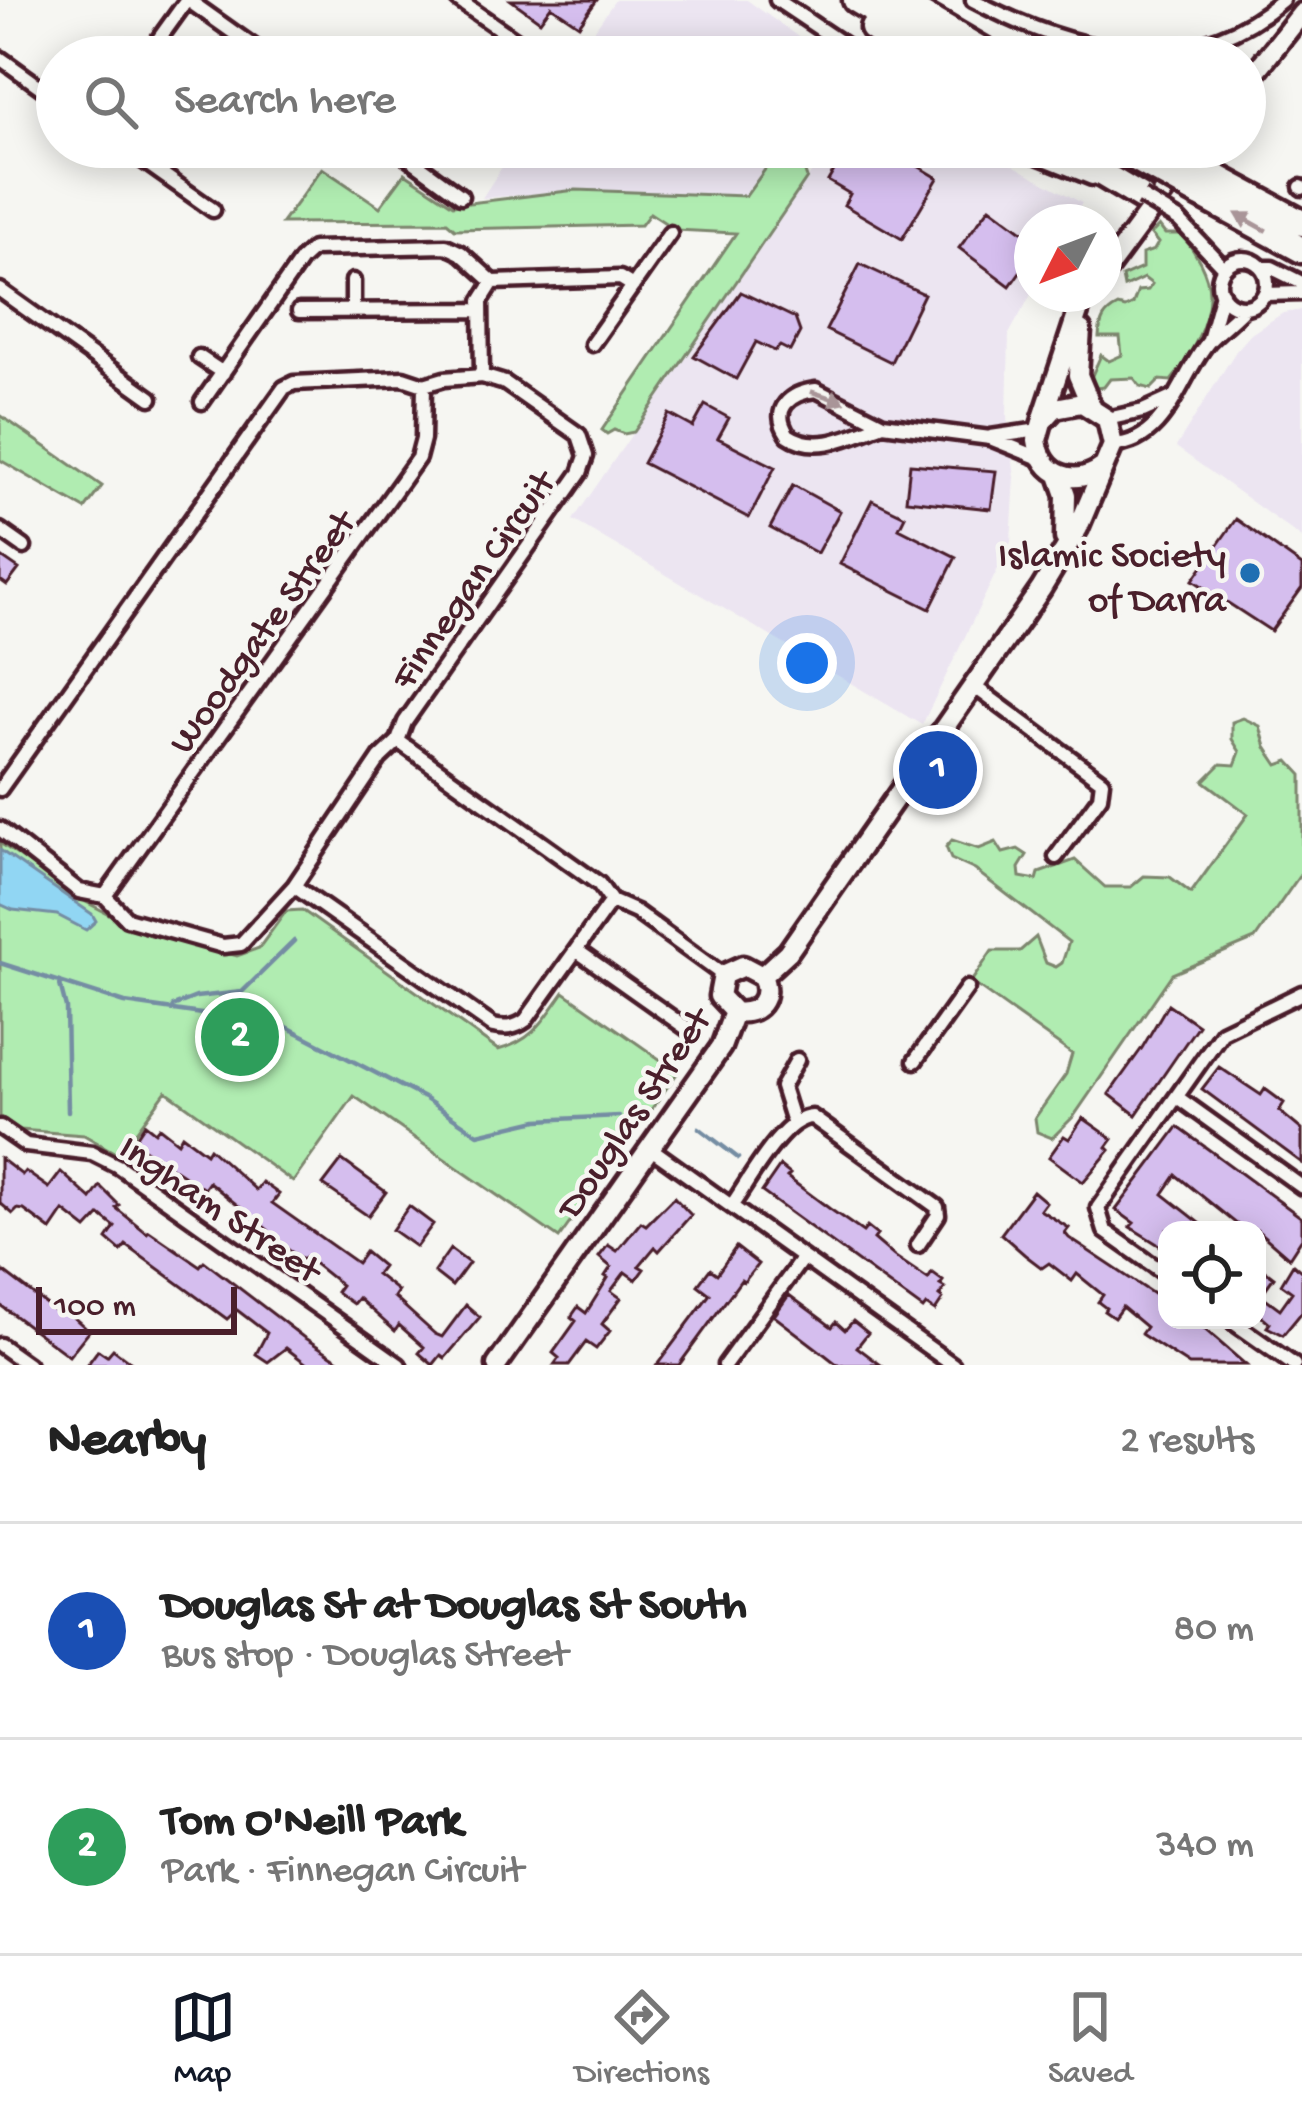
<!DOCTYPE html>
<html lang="en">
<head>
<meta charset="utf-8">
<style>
  body { margin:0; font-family:"Gochi Hand",sans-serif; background:#f2f2f2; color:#222 }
  .controls { position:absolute; right:36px; bottom:36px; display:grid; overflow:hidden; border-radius:24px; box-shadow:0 6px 30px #0003 }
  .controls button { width:108px; height:108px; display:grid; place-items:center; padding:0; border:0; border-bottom:3px solid #e0e0e0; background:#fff; color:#222; font:60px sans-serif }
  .compass { position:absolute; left:1014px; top:204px; width:108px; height:108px; border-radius:50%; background:#fff; box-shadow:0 6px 30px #0003; rotate:228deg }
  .scale { position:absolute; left:36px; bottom:30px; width:201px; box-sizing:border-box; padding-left:12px; border:6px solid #4a1f2b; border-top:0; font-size:33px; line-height:42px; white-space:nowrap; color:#4a1f2b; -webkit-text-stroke:9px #f6f6f2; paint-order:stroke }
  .you { position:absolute; left:807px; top:663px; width:42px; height:42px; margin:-30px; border:9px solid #fff; border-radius:50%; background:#1a73e8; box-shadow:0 0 0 18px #1a73e833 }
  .badge { display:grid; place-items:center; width:78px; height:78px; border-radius:50%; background:#111827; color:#fff; font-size:39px; font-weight:700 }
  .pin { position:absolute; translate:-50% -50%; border:6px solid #fff; box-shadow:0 3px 12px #0006 }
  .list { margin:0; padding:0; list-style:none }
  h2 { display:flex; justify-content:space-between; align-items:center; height:156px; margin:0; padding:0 48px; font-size:51px }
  h2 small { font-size:39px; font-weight:400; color:#767676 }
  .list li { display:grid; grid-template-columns:78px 1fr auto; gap:36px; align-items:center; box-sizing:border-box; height:216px; padding:0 48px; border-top:3px solid #e0e0e0 }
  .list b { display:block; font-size:45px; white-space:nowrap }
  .list p { margin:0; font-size:39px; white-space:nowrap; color:#767676 }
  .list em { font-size:39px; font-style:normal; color:#767676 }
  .icon { flex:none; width:66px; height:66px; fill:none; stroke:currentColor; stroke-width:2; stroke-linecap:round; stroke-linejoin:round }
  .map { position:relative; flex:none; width:1302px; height:1365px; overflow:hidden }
  .search { position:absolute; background:#fff; box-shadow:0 6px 30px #0003; left:36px; right:36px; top:36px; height:132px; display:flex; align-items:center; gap:30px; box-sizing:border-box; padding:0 42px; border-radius:66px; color:#767676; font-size:45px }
  .sheet { height:588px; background:#fff }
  nav { display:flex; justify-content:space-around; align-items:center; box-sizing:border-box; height:168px; border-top:3px solid #e0e0e0; background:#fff; font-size:33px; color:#767676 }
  nav a { display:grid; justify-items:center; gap:6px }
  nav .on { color:#111827 }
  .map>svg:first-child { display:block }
  .built { fill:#ece5f1 }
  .green { fill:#b0ecb1; stroke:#7d866e; stroke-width:3 }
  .water { fill:#91d6f3; stroke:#758da3; stroke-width:3 }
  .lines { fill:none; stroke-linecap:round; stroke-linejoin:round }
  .stream { stroke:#758da3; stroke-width:4.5 }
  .building { fill:#d5beee; stroke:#4a1f2b; stroke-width:3 }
  .minor-casing { stroke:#4a1f2b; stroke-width:21 }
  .secondary-casing { stroke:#4a1f2b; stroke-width:27 }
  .motorway-casing { stroke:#4a1f2b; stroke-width:33 }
  .minor { stroke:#f6f6f2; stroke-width:12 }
  .secondary { stroke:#f6f6f2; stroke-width:18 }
  .motorway { stroke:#f6f6f2; stroke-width:24 }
  .minor-bridge-casing { stroke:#4a1f2b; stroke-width:21; stroke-linecap:butt }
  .motorway-bridge-casing { stroke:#4a1f2b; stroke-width:33; stroke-linecap:butt }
  .minor-bridge { stroke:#f6f6f2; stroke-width:12 }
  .motorway-bridge { stroke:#f6f6f2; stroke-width:24 }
  .oneway { fill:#a99598 }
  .poi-dot { fill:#1f6fb2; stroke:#f6f6f2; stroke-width:4.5 }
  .labels { text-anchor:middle; stroke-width:9; stroke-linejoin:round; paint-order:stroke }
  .poi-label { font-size:39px; fill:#4a1f2b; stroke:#f6f6f2; text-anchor:end }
  .street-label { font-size:39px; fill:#4a1f2b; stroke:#f6f6f2 }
</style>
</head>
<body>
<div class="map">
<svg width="1302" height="1365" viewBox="0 0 1302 1365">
  <rect width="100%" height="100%" fill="#f6f6f2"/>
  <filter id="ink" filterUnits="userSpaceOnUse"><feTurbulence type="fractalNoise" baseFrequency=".00833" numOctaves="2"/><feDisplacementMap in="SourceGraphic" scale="24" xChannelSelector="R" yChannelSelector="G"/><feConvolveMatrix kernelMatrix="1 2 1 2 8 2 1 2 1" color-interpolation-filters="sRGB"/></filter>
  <g filter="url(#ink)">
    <!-- built -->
    <path class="built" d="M615 0H747L826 57H576Z
      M515 147H781L746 196 576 191 482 198Z
      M829 147H980L1082 203 1071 222H1032V293L1009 334 1007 416 1015 477 1011 542 922 725 573 520Z
      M1302 310V538L1176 447 1236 351 1251 334 1283 313Z"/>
    <!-- green -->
    <path class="green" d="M781 147H794L790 152 791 162 803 166 807 178 634 432 624 434 614 430 607 434 602 430 736 233 676 230 650 213 641 225 455 229 447 222 282 223 322 168 380 207 405 173 453 205 576 190 746 196Z
      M1159 226 1165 234H1180C1194 248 1209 274 1209 294 1210 322 1188 361 1171 381L1160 380 1151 389 1140 386 1134 378 1110 379 1104 387 1096 388 1090 380 1101 355 1109 361 1122 355 1120 337H1099C1100 321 1104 313 1118 306L1125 308 1133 304 1138 291 1148 290 1152 284 1144 278 1124 287 1122 277 1142 268V254L1154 250 1158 243 1151 234Z
      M0 415 102 486 85 509 0 460Z
      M1243 718 1260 726 1266 747 1278 765 1289 761 1302 775V872L1255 939 1172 974 1074 1116 1052 1138 1037 1132 1035 1118 1066 1074 1072 1054 971 982 992 951H1020L1036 937 1046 963 1056 967 1062 963 1069 942 975 870 951 859 946 847 952 840 979 849 996 842 1003 853 1018 849 1027 855 1019 868 1020 877 1037 880 1039 873 1075 860 1105 887H1131L1144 876 1170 877 1191 893 1248 814 1204 781 1221 764 1235 765 1240 752 1232 739V722Z
      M0 843 86 902 130 925 237 956 259 948 286 911 302 910 498 1050C533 1041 544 1020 564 992L678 1072 559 1238 354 1096 293 1182 166 1091 119 1155 84 1135 20 1130 0 1116Z"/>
    <!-- water -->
    <path class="water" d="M0 850 92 914 96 921 86 930 57 915 13 910 0 904Z"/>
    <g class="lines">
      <!-- stream -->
      <path class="stream" d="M0 963 125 1003 285 1026 424 1098 478 1134 538 1120 619 1116
        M60 985 66 1008 68 1111
        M173 1006 196 997 242 992 294 941
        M699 1128 738 1158"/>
    </g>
    <!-- building -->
    <path class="building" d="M511 0H597L579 25 551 6 540 21Z
      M837 147H886L938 178 902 239 844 205 850 194 828 181 835 169 827 165Z
      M990 207 1032 238V255L1010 286 959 248Z
      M860 264 924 294 891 362 826 330Z
      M741 292 795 318 800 332 790 351 780 346 775 351 756 342 736 379 694 356Z
      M705 405 729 418 718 438 775 467 749 518 643 463 669 414 693 427Z
      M910 464 996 471 991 509 906 500Z
      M793 485 840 511 817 553 770 528Z
      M872 500 905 516 899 528 956 557 930 609 840 564Z
      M1236 519 1302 566V588L1271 631 1193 580Z
      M0 556 19 569 7 585 0 580Z
      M1168 1004 1198 1025 1136 1115 1109 1094 1142 1048Z
      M1219 1067 1261 1095 1265 1089 1284 1103 1279 1111 1302 1130V1163L1202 1089Z
      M1083 1118 1113 1139 1107 1147 1110 1150 1083 1182 1049 1157 1064 1136 1069 1139Z
      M145 1124 155 1132 159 1127 178 1142 182 1135 206 1153 209 1148 256 1190 262 1182 279 1194 272 1203 357 1263 365 1252 382 1266 376 1274 398 1291 394 1297 435 1334 442 1337 466 1305 480 1317 445 1358 441 1355 433 1365 419 1353 424 1347 399 1325 395 1331 358 1298 353 1304 336 1292 341 1285 306 1257 303 1260 280 1244 277 1248 263 1237 268 1230 209 1182 204 1189 133 1142Z
      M1178 1127 1302 1218V1238L1289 1258 1257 1230 1246 1226 1244 1230 1176 1175 1163 1194 1209 1230H1167V1250L1130 1227 1134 1223 1116 1210Z
      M0 1158 22 1175 25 1171 49 1188 61 1172 91 1199 100 1186 119 1205 116 1208 147 1233 149 1231 200 1266 204 1261 303 1337 347 1365H308L286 1348 268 1362 256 1354 267 1333 237 1310 227 1319 126 1245 121 1251 107 1239 115 1227 100 1215 87 1229 64 1211 51 1230 24 1210 18 1209 13 1214 0 1203Z
      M342 1160 386 1192 368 1216 323 1185Z
      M780 1166 790 1174 787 1177 830 1209 863 1232 867 1227 877 1235 874 1239 894 1256 928 1279 932 1273 943 1281 940 1285 945 1288 939 1296 943 1299 935 1311 926 1305 923 1309 762 1192Z
      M1033 1191 1046 1202 1040 1210 1069 1228 1065 1233 1069 1238 1167 1303V1320H1194L1246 1365H1189L1141 1334 1146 1327 1122 1307 1114 1318 1104 1311 1106 1308 1098 1302 1103 1295 1077 1274 1072 1281 1049 1263 1042 1268 1025 1255 1001 1234Z
      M674 1197 691 1215 659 1251 655 1247 639 1266 644 1269 636 1280 625 1272 611 1291 621 1298 602 1324 610 1331 596 1349 586 1342 569 1365H554L559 1358 553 1353 576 1321 571 1317 578 1307 586 1313 608 1278 605 1276 611 1267 599 1257 608 1245 617 1251 641 1222 646 1225Z
      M409 1206 433 1224 416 1247 392 1230Z
      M736 1247 758 1264 744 1282 741 1280 679 1365H657L710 1294 698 1285 710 1269 717 1274Z
      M450 1249 469 1263 452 1286 434 1272Z
      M1257 1264 1274 1277 1261 1295 1280 1309 1292 1292 1281 1284 1293 1264 1302 1272V1312L1283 1335 1267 1327 1270 1323 1257 1312Z
      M0 1269 59 1314 63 1308 89 1331 69 1356 0 1305Z
      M789 1295 832 1327 836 1322 845 1330 853 1321 868 1333 857 1347 881 1365H838L824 1354 774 1316Z
      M113 1349 134 1365H87L98 1350 107 1356Z"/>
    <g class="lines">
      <!-- minor casing -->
      <g class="minor-casing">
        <path id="minor" d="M188 0 268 57
          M458 0 540 57
          M777 0 862 57
          M973 0C1073 53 1187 82 1282 0
          M146 57 187 0
          M0 58 57 99
          M124 147 213 210
          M394 147 461 196
          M1015 147 1092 178
          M1301 187 1302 188
          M1179 220 1224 268
          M1219 283a24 24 0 1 1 48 0a24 24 0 1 1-48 0Z
          M1262 268H1272L1302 283
          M353 281V311
          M0 290 151 398
          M1265 294 1302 293
          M299 311 481 310
          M1209 340 1222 293
          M592 344 670 233
          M199 357 223 373
          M482 376 481 301 493 282 620 278 633 286
          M202 402 301 260 313 249 446 246 461 253 493 282
          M1107 419 1143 411 1174 397
          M883 424C853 435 817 455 788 435 770 408 791 393 816 390L883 424 990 438 1042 459
          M991 437 1039 430
          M1113 445C1167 443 1180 375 1209 341 1220 329 1234 319 1245 307
          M0 530 24 547
          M975 687 1102 781 1100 797 1056 857
          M398 741 599 884 611 901 636 912 723 975
          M0 789 284 388 294 383 403 378 424 385 444 379 482 376 505 383 579 435 586 456 580 473 405 722 398 741 380 758 294 886 241 944 223 946 127 919 105 896 79 891 0 829
          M294 886 493 1026C506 1029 515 1028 526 1020L611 901
          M105 896 418 458 423 439 424 385
          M576 950 692 1032
          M915 1061 967 988
          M1177 1097 1302 1187
          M793 1122 782 1087 797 1060
          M0 1127 26 1145 92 1153 118 1166 399 1365
          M650 1148 953 1365
          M732 1205C749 1181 783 1117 812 1117L937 1207 938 1215 918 1245
          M1167 1275 1105 1231 1098 1208 1222 1032 1302 993
          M1230 1320 1294 1365
          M0 1345 28 1365
          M725 1365 802 1259"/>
      </g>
      <!-- secondary casing -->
      <g class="secondary-casing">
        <path id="secondary" d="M1245 85 1302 13
          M1104 273 1197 147
          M1081 330 1078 375 1091 406
          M1043 418 1084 294
          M1059 475 1066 495 1065 538
          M762 976 788 952 1041 589 1078 528 1113 445 1107 419 1082 403 1055 408 1042 422 1037 440C1042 476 1075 488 1103 467
          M734 1012 719 996 723 975 743 966 762 976
          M734 1012C759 1015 772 998 762 976
          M497 1365 721 1047 734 1012"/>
      </g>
      <!-- motorway casing -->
      <g class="motorway-casing">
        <path id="motorway" d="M856 0 952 57
          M897 0 994 57
          M873 28 916 57
          M1057 147 1141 197
          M1114 147 1140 161
          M1213 175 1302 223
          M1199 194 1302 250"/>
      </g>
      <!-- minor -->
      <use href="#minor" class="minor"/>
      <!-- secondary -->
      <use href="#secondary" class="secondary"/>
      <!-- motorway -->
      <use href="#motorway" class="motorway"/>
      <!-- minor-bridge casing -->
      <g class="minor-bridge-casing">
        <path id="minor-bridge" d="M1141 197 1179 220"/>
      </g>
      <!-- motorway-bridge casing -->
      <g class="motorway-bridge-casing">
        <path id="motorway-bridge" d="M1159 147 1213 175
          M1140 161 1199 194"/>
      </g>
      <!-- minor-bridge -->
      <use href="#minor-bridge" class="minor-bridge"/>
      <!-- motorway-bridge -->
      <use href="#motorway-bridge" class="motorway-bridge"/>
    </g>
    <!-- one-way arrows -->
    <defs><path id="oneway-solid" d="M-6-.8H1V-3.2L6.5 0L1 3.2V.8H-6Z" transform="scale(3)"/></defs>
    <g class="oneway">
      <use href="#oneway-solid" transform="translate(1251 222) rotate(-151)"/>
      <use href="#oneway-solid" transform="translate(828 397) rotate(18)"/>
    </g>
  </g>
  <!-- markers -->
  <circle class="poi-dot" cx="1250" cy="573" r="12"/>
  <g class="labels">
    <!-- poi labels -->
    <g class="poi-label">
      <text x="1226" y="565">Islamic Society<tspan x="1226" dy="45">of Darra</tspan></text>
    </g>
    <!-- street labels -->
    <g class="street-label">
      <text transform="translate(470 578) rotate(-55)" y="14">Finnegan Circuit</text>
      <text transform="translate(259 630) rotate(-54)" y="14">Woodgate Street</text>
      <text transform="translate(631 1111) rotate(-56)" y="14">Douglas Street</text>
      <text transform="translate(222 1206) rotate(34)" y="14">Ingham Street</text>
    </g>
  </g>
</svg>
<div class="controls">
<button><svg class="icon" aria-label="locate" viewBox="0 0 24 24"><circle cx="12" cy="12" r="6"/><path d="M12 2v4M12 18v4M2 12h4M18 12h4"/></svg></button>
</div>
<svg class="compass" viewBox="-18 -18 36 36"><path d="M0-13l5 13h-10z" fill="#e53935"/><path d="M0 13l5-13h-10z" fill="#767676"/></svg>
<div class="scale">100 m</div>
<div class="you"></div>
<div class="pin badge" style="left:938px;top:770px;background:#1a4fb4">1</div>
<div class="pin badge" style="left:240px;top:1037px;background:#2e9e5b">2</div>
<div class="search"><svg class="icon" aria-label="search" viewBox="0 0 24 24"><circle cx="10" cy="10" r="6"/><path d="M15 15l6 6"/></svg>Search here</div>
</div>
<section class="sheet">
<h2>Nearby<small>2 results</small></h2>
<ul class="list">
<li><span class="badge" style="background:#1a4fb4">1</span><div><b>Douglas St at Douglas St South</b><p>Bus stop · Douglas Street</p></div><em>80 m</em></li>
<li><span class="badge" style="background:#2e9e5b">2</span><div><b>Tom O'Neill Park</b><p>Park · Finnegan Circuit</p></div><em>340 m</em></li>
</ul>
</section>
<nav>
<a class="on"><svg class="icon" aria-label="map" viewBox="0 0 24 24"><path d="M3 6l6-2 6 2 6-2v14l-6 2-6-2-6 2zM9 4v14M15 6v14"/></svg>Map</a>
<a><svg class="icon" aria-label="directions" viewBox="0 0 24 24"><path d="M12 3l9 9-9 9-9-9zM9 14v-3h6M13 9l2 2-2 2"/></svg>Directions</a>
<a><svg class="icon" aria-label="saved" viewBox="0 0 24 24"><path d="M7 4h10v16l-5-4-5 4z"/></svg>Saved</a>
</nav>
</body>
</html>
